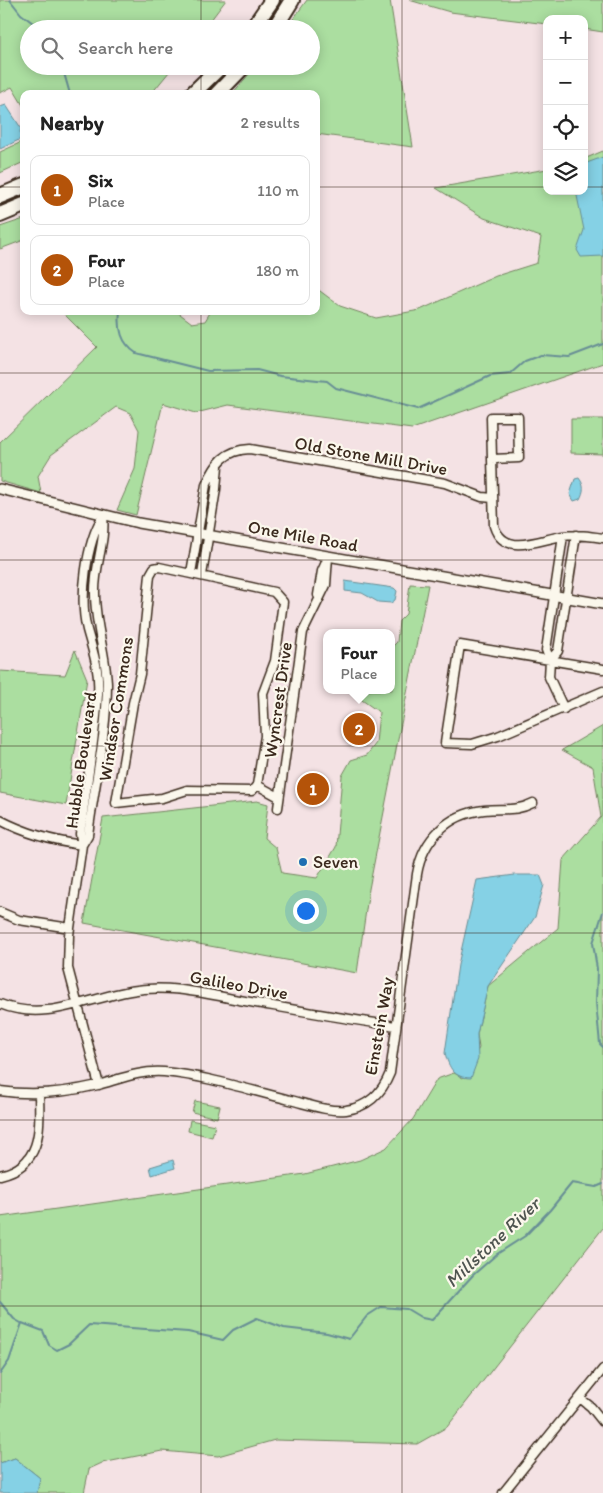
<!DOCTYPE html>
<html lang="en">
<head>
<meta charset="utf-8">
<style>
  body { margin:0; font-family:Itim,sans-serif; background:#f6f6f6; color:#222 }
  .controls { position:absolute; right:15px; top:15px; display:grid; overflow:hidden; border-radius:10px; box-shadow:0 2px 12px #0003 }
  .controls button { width:45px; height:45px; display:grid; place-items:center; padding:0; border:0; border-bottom:1px solid #e0e0e0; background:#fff; color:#222; font:25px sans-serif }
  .you { position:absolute; left:305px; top:910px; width:18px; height:18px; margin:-12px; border:4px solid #fff; border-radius:50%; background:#1a73e8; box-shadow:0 0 0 8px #1a73e833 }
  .badge { display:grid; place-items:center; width:32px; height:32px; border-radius:50%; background:#b45309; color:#fff; font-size:16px; font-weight:700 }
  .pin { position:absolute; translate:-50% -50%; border:2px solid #fff; box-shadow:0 1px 5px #0006 }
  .popup { position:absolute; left:323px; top:629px; width:72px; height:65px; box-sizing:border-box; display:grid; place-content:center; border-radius:10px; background:#fff; filter:drop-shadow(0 1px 4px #0005); font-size:16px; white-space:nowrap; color:#767676 }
  .popup b { font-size:19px; color:#222 }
  .popup::after { content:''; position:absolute; left:50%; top:100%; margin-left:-10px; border:10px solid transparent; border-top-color:#fff }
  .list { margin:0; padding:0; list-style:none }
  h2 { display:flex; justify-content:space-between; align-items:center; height:65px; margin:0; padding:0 20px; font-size:21px }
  h2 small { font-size:16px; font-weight:400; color:#767676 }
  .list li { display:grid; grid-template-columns:32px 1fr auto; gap:15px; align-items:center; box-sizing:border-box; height:70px; margin:0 10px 10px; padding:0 10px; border:1px solid #e0e0e0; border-radius:10px }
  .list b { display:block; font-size:19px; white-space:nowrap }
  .list p { margin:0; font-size:16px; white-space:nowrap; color:#767676 }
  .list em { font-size:16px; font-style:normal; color:#767676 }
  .icon { flex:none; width:28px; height:28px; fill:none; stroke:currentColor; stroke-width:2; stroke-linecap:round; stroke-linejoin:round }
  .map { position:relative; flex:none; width:603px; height:1493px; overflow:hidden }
  .search { position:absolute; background:#fff; box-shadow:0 2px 12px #0003; left:20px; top:20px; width:300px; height:55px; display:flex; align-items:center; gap:12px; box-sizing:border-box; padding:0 18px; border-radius:28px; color:#767676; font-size:19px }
  .panel { position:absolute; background:#fff; box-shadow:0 2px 12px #0003; left:20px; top:90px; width:300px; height:225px; border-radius:10px }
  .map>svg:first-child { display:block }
  .green { fill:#abdea0; stroke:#73845f }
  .water { fill:#85d1e5; stroke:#678e95 }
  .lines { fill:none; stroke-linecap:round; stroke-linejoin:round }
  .stream { stroke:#678e95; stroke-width:2 }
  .minor-casing { stroke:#3b2a1e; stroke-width:11 }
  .tertiary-casing { stroke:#3b2a1e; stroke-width:12 }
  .motorway-casing { stroke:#3b2a1e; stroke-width:18 }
  .minor { stroke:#fbf7ec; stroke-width:8 }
  .tertiary { stroke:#fbf7ec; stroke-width:9 }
  .motorway { stroke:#fbf7ec; stroke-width:14 }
  .grid { fill:none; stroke:#3b2a1e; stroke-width:1; stroke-opacity:0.55 }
  .poi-dot { fill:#1f6fb2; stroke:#fbf7ec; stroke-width:2 }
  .labels { text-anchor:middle; stroke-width:4.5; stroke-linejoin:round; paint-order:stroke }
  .street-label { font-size:18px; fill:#3b2a1e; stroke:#fbf7ec }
  .poi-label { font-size:18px; fill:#3b2a1e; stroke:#fbf7ec; text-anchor:start }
  .water-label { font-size:19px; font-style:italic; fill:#4e5450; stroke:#fbf7ec }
</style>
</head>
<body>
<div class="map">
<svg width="603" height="1493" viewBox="0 0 603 1493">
  <rect width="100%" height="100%" fill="#f4e2e4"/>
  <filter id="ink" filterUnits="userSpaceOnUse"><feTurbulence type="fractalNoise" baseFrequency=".02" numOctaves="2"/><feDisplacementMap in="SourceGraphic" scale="10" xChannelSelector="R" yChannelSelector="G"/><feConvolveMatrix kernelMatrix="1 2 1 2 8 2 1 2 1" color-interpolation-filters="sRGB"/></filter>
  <g filter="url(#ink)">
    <!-- green -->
    <path class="green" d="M0 0H226L204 29H29V66H174L151 94H24V107L12 87 0 93Z
      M307 0H390L413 147 316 134V94H232L256 66H311V29H286Z
      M409 0H603V32L584 29V19H547V24L450 12Z
      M24 141V162L0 173V152Z
      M603 151V363L412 429 228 405 196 413 163 403 136 515 117 510 135 469 139 430 130 413 116 407 51 455 38 476 41 493 0 481V442L97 347 61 311H176L192 323 205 321 211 311H316V288L340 306 376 318 420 310 496 276 537 263 541 237 484 218 436 188 547 169V191H584V159Z
      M24 219V240L0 249V227Z
      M571 419H603V454L571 453Z
      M410 584 428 585 369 889 357 973 84 923 103 818 257 801 268 804 264 838 276 848 282 873 317 878 336 847 342 776 351 760 367 755 376 743 379 712 359 698 358 690H392V647L397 642 399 621 406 614Z
      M75 650 87 679 66 805 0 793V671L65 675Z
      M603 726V1228L447 1427 417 1444 275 1440 218 1456 162 1451 102 1463 89 1469 84 1493H37L40 1478 15 1458 0 1463V1217L305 1174 360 1160 386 1148 413 1119 437 1079 454 1073 463 1078 479 1048 477 1034 488 986 558 928 563 860 601 817 593 767 562 750Z
      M195 1101 220 1106 217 1118 192 1112Z
      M190 1120 215 1125 212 1137 188 1131Z"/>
    <!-- water -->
    <path class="water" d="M6 105 21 128 20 132 23 138 0 149V107Z
      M603 157V256L581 257 577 250 584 230 576 191H584V164Z
      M579 478C585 486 584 491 580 499L574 501 570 494 575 479Z
      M345 581 394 588 397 591 395 600 391 603 378 602 362 593 345 591Z
      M515 875H540L544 885 535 917 488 986 477 1034 478 1059 471 1078C454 1078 449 1068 445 1053L458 965 477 880Z
      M173 1160 175 1168 152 1175 150 1167Z
      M15 1458 40 1478 37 1493H0V1463Z"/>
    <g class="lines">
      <!-- stream -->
      <path class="stream" d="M10 0 21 14 41 29
        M62 66 70 94
        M120 311C118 329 121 343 136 353L208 371 257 370 280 376 327 381 336 388 418 409 490 376 510 374 525 361 541 355 569 357 603 344
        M603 912 593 943 597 969 596 1003 600 1044 603 1047
        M0 1302 14 1319 21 1323
        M0 1374 9 1361 22 1323 43 1331 49 1345 57 1350 69 1344 89 1325 188 1332 223 1340 233 1330 257 1318 284 1328 327 1333 349 1339 367 1316 381 1307 407 1309 422 1318 432 1320 473 1275 497 1254 525 1236 550 1210 572 1183 596 1187 603 1184"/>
      <!-- minor casing -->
      <g class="minor-casing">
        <path id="minor" d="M492 459 491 417H518L519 458 492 459 494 526C504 558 540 539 563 536 577 534 590 536 603 538
          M563 536 546 650 550 660 549 677 564 709
          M159 567 274 592 283 602 275 661 263 693 265 736 257 785 252 791 187 790 162 798 116 803 133 703 140 674 150 575 154 568Z
          M191 573 206 485C216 463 225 450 250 449L445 483 482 497 493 498
          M202 575 216 489 218 466
          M318 595 322 571 327 560
          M550 660 558 651 576 535
          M603 669 460 645 445 743 472 744 498 736 603 691
          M257 785 279 797
          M278 808 303 632 326 585 328 557
          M0 820C27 834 52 841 82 845
          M82 845 88 835C94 787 107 732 107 684 106 654 95 625 95 594 94 567 106 542 103 516
          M0 912 19 920 70 928
          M0 1004C44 1022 86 999 130 991 166 984 203 993 239 1000 291 1009 344 1019 396 1026
          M99 1085 68 968 69 935 82 845 80 834C86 787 95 740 98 694 100 671 93 652 87 630 79 599 86 543 103 516
          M0 1091C34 1096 64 1093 98 1085 120 1079 141 1070 164 1072 207 1076 249 1090 290 1100 307 1104 328 1112 346 1110 368 1107 382 1093 390 1073L417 874C423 839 448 814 484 810 502 808 516 812 533 803
          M0 1175C42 1166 40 1129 39 1095
          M580 1398 591 1407 603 1422
          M503 1493 603 1369"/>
      </g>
      <!-- tertiary casing -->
      <g class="tertiary-casing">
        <path id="tertiary" d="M0 489 138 523 603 604"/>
      </g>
      <!-- motorway casing -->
      <g class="motorway-casing">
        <path id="motorway" d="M252 29 272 0
          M274 29 292 0
          M192 94 221 66
          M217 94 244 66
          M0 196 24 186
          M0 215 24 205"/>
      </g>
      <!-- minor -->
      <use href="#minor" class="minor"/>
      <!-- tertiary -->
      <use href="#tertiary" class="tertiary"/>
      <!-- motorway -->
      <use href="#motorway" class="motorway"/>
    </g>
  </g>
  <!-- grid -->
  <path class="grid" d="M201 0V29M402 0V1493M201 66V94M0 187H24M316 187H547M584 187H603M201 311V1493M0 373H603M0 560H603M0 746H603M0 933H603M0 1120H603M0 1306H603"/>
  <!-- markers -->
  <circle class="poi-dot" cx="303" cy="862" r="5"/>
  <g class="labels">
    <!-- street labels -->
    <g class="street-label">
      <text transform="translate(371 456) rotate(10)" y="6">Old Stone Mill Drive</text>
      <text transform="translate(303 536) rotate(10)" y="6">One Mile Road</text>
      <text transform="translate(278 700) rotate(-82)" y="6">Wyncrest Drive</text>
      <text transform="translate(116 709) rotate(-81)" y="6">Windsor Commons</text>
      <text transform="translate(81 760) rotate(-82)" y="6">Hubble Boulevard</text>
      <text transform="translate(239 985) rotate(10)" y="6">Galileo Drive</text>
      <text transform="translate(379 1026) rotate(-80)" y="6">Einstein Way</text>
    </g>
    <!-- poi labels -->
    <g class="poi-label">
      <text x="313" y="868">Seven</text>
    </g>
    <!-- water labels -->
    <g class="water-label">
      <text transform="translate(492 1242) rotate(-43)" y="7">Millstone River</text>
    </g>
  </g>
</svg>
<div class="controls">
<button>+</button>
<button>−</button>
<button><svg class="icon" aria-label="locate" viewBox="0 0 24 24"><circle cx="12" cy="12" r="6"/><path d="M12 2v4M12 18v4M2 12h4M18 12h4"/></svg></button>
<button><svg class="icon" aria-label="layers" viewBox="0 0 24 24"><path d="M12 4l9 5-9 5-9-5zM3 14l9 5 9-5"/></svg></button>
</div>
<div class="you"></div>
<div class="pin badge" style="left:313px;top:789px">1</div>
<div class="pin badge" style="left:359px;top:729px">2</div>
<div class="popup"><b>Four</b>Place</div>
<div class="search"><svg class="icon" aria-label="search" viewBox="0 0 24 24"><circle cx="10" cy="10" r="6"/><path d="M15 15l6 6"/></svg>Search here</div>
<section class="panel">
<h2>Nearby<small>2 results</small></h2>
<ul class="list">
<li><span class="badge">1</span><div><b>Six</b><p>Place</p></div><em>110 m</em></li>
<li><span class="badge">2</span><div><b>Four</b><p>Place</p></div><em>180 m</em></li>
</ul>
</section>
</div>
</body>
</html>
